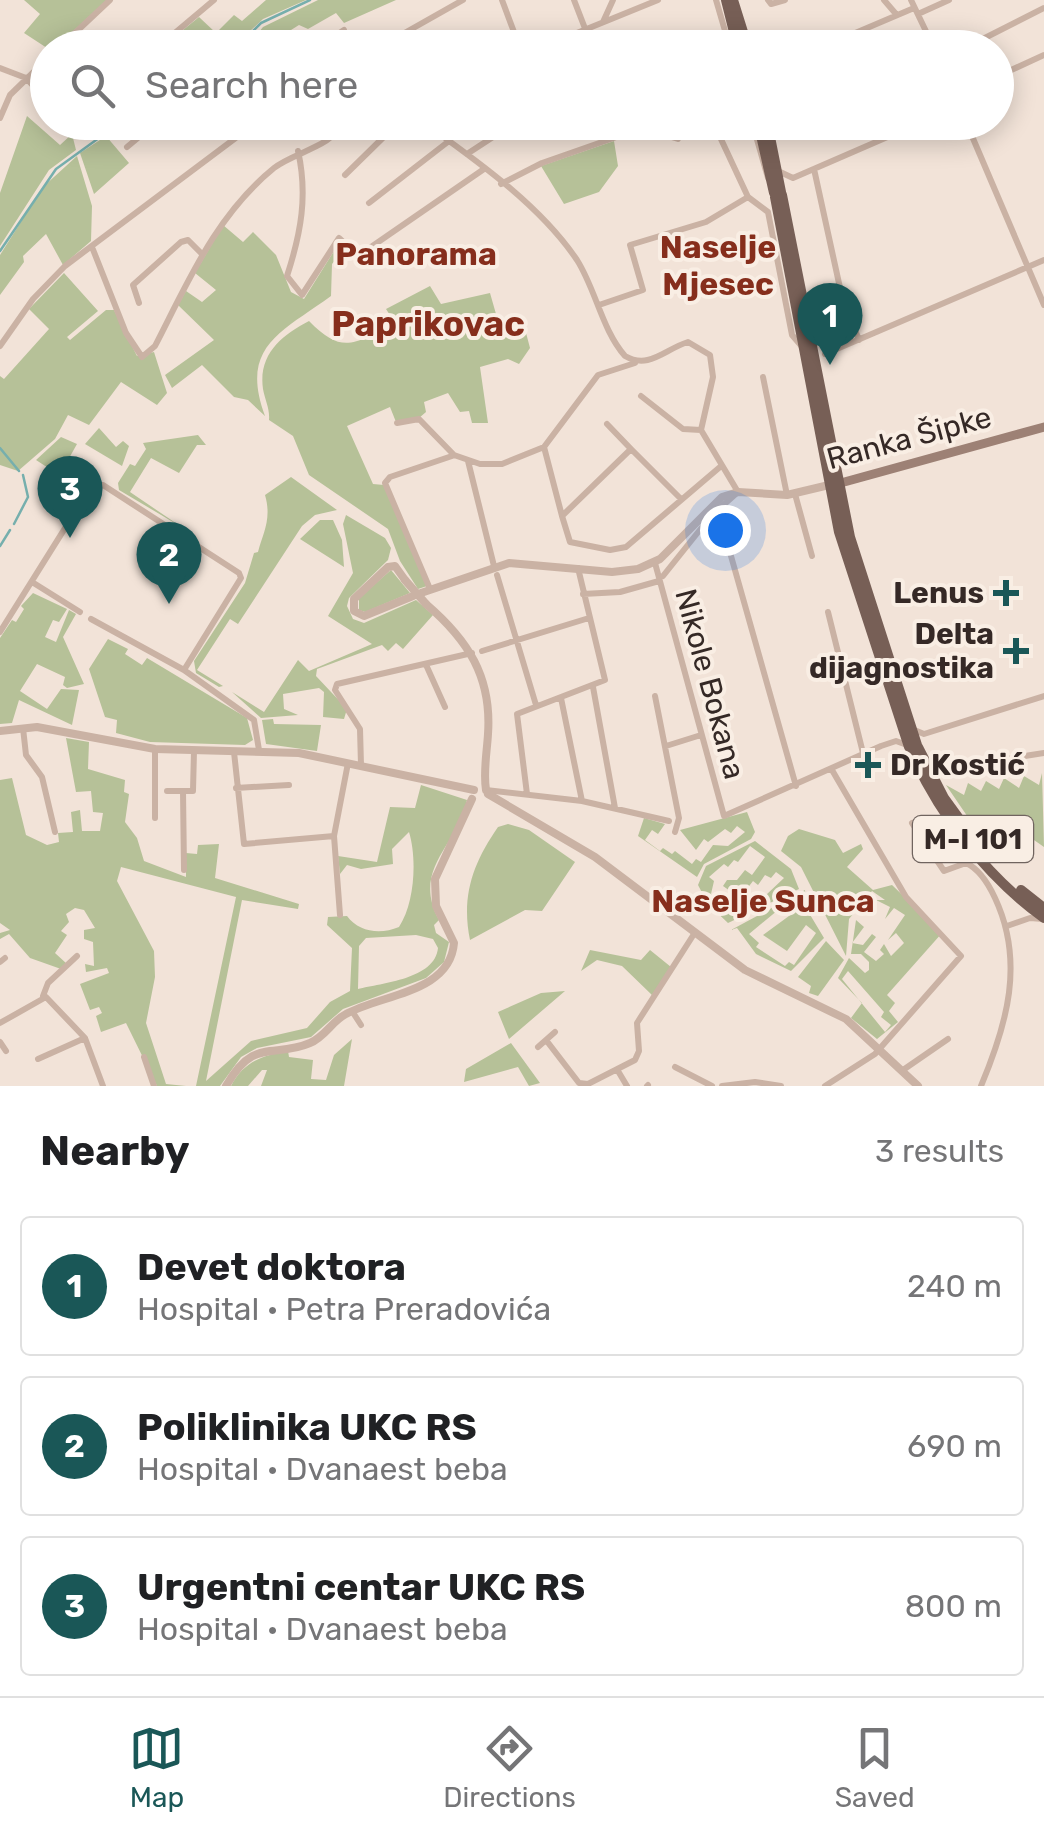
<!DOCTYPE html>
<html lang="en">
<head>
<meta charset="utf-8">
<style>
  body { margin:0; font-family:Rubik,sans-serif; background:#f2f2f2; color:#202124 }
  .you { position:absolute; left:725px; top:530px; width:35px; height:35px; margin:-25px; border:8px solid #fff; border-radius:50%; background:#1a73e8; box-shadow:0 0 0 15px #1a73e833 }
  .badge { display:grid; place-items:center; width:65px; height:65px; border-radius:50%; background:#1a5757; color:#fff; font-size:32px; font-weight:700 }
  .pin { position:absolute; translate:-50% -82px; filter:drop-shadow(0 2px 5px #0008) }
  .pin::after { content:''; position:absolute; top:52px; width:35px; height:30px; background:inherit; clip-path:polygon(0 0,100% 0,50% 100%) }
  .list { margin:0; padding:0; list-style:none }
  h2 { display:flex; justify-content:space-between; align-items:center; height:130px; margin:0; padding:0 40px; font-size:42px }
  h2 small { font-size:32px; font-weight:400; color:#757577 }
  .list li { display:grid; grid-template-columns:65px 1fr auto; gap:30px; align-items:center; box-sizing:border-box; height:140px; margin:0 20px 20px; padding:0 20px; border:2px solid #e0e0e0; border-radius:10px }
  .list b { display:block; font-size:38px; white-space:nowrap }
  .list p { margin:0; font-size:32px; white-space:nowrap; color:#757577 }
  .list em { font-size:32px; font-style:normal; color:#757577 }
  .icon { flex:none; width:55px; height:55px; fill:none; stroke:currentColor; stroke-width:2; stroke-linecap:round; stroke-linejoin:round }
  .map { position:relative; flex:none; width:1044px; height:1086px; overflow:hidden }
  .search { position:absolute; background:#fff; box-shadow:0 5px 25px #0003; left:30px; right:30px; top:30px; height:110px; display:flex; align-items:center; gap:25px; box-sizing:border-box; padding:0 35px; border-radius:55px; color:#757577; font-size:38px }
  .sheet { height:610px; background:#fff }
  nav { display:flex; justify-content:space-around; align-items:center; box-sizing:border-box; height:140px; border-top:2px solid #e0e0e0; background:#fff; font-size:28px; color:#757577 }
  nav a { display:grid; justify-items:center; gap:5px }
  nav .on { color:#1a5757 }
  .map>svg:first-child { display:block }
  .green { fill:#b6c198; fill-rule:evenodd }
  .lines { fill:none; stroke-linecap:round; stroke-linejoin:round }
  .stream { stroke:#76afad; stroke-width:2.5 }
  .minor { stroke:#cab2a4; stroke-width:6 }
  .tertiary { stroke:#cab2a4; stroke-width:8 }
  .secondary { stroke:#9d8175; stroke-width:9 }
  .primary { stroke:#775f56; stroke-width:10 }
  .tertiary-bridge { stroke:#cab2a4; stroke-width:8 }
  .poi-dot { fill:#1a5757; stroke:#f9eee4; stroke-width:4 }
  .labels { text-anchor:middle; stroke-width:8; stroke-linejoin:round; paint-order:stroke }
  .shield { fill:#f9eee4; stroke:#70645f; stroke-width:2.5 }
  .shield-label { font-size:28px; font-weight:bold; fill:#352926 }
  .street-label { font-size:30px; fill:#352926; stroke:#f9eee4 }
  .poi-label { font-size:30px; font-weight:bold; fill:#352926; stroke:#f9eee4; text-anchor:end }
  .neighbourhood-label { font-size:32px; font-weight:bold; fill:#862e1c; stroke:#f9eee4 }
  .quarter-label { font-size:35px; font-weight:bold; fill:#862e1c; stroke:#f9eee4 }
</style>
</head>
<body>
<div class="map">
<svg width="1044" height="1086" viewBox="0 0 1044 1086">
  <rect width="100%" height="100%" fill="#f2e3d8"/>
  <!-- green -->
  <path class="green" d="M107 0 56 47 47 48 24 33 40 14 24 0Z
    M266 0H306L263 19 233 47 161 48 199 17 216 33 234 15 242 21Z
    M318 0H396L344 23 336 13 308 29 299 25 275 40 269 35 255 47H247L263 27Z
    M27 116 60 145 72 134 76 150 49 170 0 246V193Z
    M106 136 129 163 94 194 80 153Z
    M614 141 618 166 599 192 564 204 541 166Z
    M77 156 92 206 91 241 63 265 46 234 23 256 24 262 0 295V255L43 187Z
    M223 225 243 242 253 232 276 255 291 292 304 299 339 243 344 241 347 246 332 264 331 296C282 332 239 346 265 416L248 400 234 397 202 365 172 388 165 375 214 340 178 305 186 291 202 302 216 290 195 273Z
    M64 273 98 311 67 337 70 340 106 310H114L137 356 154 352 167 393 157 405 121 382 89 425 68 415 55 439 18 471 0 465V376L4 379 49 329 29 309Z
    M430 286 441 304 490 293 496 314 525 329 530 348 519 364 508 359 480 367 488 423H472L469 411 460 412 448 393 424 402 426 412 419 418 396 422 390 407 347 426 373 484 384 485 427 586 418 589 400 561 388 529 309 475 293 436 269 420C270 409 265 400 263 389 258 354 282 335 309 321 343 356 355 343 395 323L386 309Z
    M99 428 116 447 123 441 129 446 122 466 85 444Z
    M198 435 206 445H197L179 473 151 458 130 492 183 528 119 490 118 483 130 464 135 466 146 449 143 443Z
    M61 437 77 444 68 460 75 473 66 488 52 481 56 473 36 460Z
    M291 477 337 510 315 515 302 526 238 624 230 619 197 670 223 686 219 687 196 673 194 661 245 583 254 553 258 552C263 533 272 519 265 495Z
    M346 515 385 538 391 548 388 560 349 598 347 606 353 619 364 623 416 600 433 615 403 649 396 643 388 651 382 645 317 669 316 676 347 709 344 719 323 717 324 692 319 688 283 694 284 709 298 715 261 718 232 692 264 712 298 660 309 671 372 644 328 616 353 573 343 524Z
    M320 520H333L342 540 344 567 300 539Z
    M391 570 410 593 365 612 359 610V598Z
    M33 593 67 609 59 622 53 620 45 637 56 642 69 610 76 614 63 637 84 684 67 688 63 685 65 677 37 664 20 691 47 709 61 689 79 690 72 725 19 700 12 723 0 724V638L12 620 16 622 24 609 21 606Z
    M108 639 128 649 125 654 142 665 147 658 247 718 253 740 245 745 150 742 116 733 117 720 105 717 89 669Z
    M273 719 274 724 321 725 317 751 266 744 262 720Z
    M66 738 89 742 88 769 125 780 124 792 129 794 125 822 137 838 144 861 186 877V853L197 854 198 845 219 844 215 878 299 904 298 909 242 900 206 1081 251 1041 307 1028 330 1002 350 991 352 948 327 925 328 917 347 916C359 932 380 935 399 927 415 903 417 858 409 832L392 849 393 864 361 869 347 865 340 874 338 856 377 862 390 807 415 808 421 785 467 800C458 846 411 868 439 920L434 925 436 933 449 942 444 962 426 978 343 1009 311 1037 257 1048 241 1057 220 1086H196L236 897 121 867 117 881 154 951 155 977 146 1023 166 1084 186 1086H157L126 1023 101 1032 96 1016 102 1013 99 1007 90 1010 80 984 109 973 107 968 86 972 85 964 94 966 93 942 84 939V930L95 928 84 910 75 908 66 914 69 922 61 931 67 935 55 953 67 964 61 969 30 958 9 934 0 939V933L10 930 0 923V780L12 778 26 835 47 845 59 842 58 833 73 832 71 812 80 810 82 831H100L103 813 93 812 91 791 76 792ZM416 935 433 939 438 948C435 979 382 983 358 989L359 946 366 938Z
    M1042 773 1044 847 998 815 978 832 946 785 964 795 968 783 981 791 986 781 999 789 1004 778 1019 788 1024 776 1039 785Z
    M747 812 755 832 751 839 704 864 697 877 638 836 644 818 665 824 658 834 652 830 645 840 660 851 663 848 672 854 675 851 692 864 696 859 701 862 713 845 728 846 745 832 737 826 731 833 725 829 708 842 704 839 696 850 680 830Z
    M508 824 529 830 575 862 542 911 525 910 470 940C461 896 473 863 498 827Z
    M799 829 835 840 843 853 861 844 863 849 847 867 873 890 892 885 942 933 887 995 895 1003 889 1011 898 1022 877 1039 851 1018 862 1003 838 978 849 958 865 973 869 970V962L861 954H851L856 920 864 927 852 943 863 945 872 934 876 937 864 952 876 961 884 954 880 950 884 944 891 956 904 943 896 933 888 940 905 915 894 908 885 919 890 907 876 900H885L872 891 849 919 846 956 801 867 781 851 788 836ZM848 971 884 1012 881 1017 891 1025 885 1032 842 979Z
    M755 841 791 869 799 889 728 923 708 904 698 885 706 866ZM750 846 765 857 752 875 745 870 737 880H727L723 886 740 898 753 881 758 885 765 875 771 878 776 872 784 878 766 895 761 893 748 910 735 912 711 894 714 881 709 877 724 864 728 867 734 860 738 862Z
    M805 890 806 908 824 938 791 971 756 954 737 928 731 930ZM795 896 804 905 763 935 787 951 806 925 816 933 794 965 789 962 785 966 756 947 759 943 749 934Z
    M826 941 844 960 818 996 809 993 811 986 798 977Z
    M590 950 641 960 650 950 671 967 652 995 622 966 597 960 581 971Z
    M565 991 509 1039 498 1012 541 993Z
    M352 1039 344 1086H261L267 1070H262L248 1086H231C243 1062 263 1055 288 1051L289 1057 313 1060 311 1079 326 1080 334 1055Z
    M511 1043 540 1083 529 1086 518 1067 464 1082 466 1069Z"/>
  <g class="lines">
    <!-- stream -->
    <path class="stream" d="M236 48 261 23 310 0
      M0 251 56 169 121 122
      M0 448 19 471
      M14 524 28 497 23 475
      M0 546 10 530"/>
    <!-- minor -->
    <path class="minor" d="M502 0 520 48
      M574 0 586 31
      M716 0 730 48
      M768 0 771 4 785 0
      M884 0 896 14
      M911 0 934 48
      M918 14 949 0
      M603 22 613 0
      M70 37 81 48
      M59 48 110 0
      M157 48 214 0
      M303 48 326 42 344 30 349 48
      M378 48 463 0
      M478 48 494 39
      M540 48 658 0
      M820 48 914 8
      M965 48 1044 8
      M0 68 26 78
      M996 77 1044 55
      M26 78 48 102
      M0 118 10 95 48 58
      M65 122 66 123
      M423 122C477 161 540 205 577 260 596 290 602 330 625 356 649 370 665 349 688 342L710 355 713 377 701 430 738 492 711 516 663 576
      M713 122 748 197 768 212 792 335 804 349
      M752 122 768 178
      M966 122 1044 305
      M127 147 157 122
      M298 151C308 195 301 233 287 276L302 295 339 238 358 256 484 169
      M467 154 516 122
      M814 169 842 297 859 340
      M778 171 793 178 922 122
      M345 175 399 122
      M501 184 542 163 642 128 678 139 684 122
      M369 203 449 141
      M92 247 126 333 142 357 155 346C188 282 216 215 274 168 294 152 333 147 343 122
      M139 303 133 285 181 242 188 240 201 253
      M599 305 643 290 630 245 706 222 748 197
      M0 346 33 299 65 266 257 122
      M825 354 1044 260
      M763 377 787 495
      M641 396 683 429 701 430
      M397 423 419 419 454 455 480 464H502L544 447 598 375 635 363
      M544 447 562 516 631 449 607 424
      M631 449 680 498
      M468 461 494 566
      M795 494 812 556
      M718 510 796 786
      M562 516 570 542 610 550 626 547 720 467
      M655 563 724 816 881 746 896 741 907 745
      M497 575 536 705
      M32 582 80 612
      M430 589 385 483 390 477 452 456
      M583 594 620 592 659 581
      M828 612 863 753
      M91 619 184 670
      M0 632 92 485H103L239 573 241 578 184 670 254 720 259 750
      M482 651 589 618
      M427 667 445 707
      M593 687 615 808
      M655 696 679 818 675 832
      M561 698 582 801
      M23 728 26 755 42 777 55 832
      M912 729 924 734 1044 696
      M666 746 701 735
      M234 752 244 844 334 836
      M361 765 360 729 335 690 337 684 472 653
      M948 768 1044 753
      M236 788 289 785
      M486 790 582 801 669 821
      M167 791H193L194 751
      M183 791 184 870
      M527 794 517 714 605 680 578 568
      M155 818V749
      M912 823 944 871 966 863C979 869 989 885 995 898 1025 962 1007 1024 981 1086
      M340 915 334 836 348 763
      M1007 926 1030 918 1043 919
      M0 962 5 958
      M43 996 48 983 77 956
      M352 1011 361 1025
      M0 1023 46 997 85 1038 103 1086
      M546 1040 579 1083 588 1084 635 1060 639 1051 637 1023 694 934
      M0 1042 6 1051
      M538 1047 555 1032
      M144 1057 154 1086
      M38 1059 85 1038
      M675 1067 712 1086
      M903 1070 948 1039
      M618 1071 627 1086
      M647 1086 648 1085
      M722 1086 755 1082 781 1086
      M825 1086 875 1054 961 956 906 897 832 770"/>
    <!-- tertiary -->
    <path class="tertiary" d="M405 580 395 566 388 567 354 599V611L364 616 413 596
      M421 593 509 563 612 572 638 569 660 559 722 497 738 492 787 495 829 485
      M426 604C468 640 492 677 488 734 487 752 483 772 486 790
      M0 731 37 727 155 749 299 753 474 790
      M488 794 595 857 745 970 846 1019 918 1086
      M226 1086C255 1036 273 1059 310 1043 325 1037 332 1021 346 1014 382 994 450 993 454 943L436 906 435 879 472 799"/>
    <!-- secondary -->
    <path class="secondary" d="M837 484 1044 427"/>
    <!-- primary -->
    <path class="primary" d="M726 0 738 48
      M733 0 748 48
      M758 122 774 193
      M767 122 781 192
      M782 195 850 537 917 745
      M775 197 839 532 909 747
      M918 747 944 798 984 853
      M910 749C939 815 986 876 1044 918
      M1021 890 1044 908"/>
    <!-- tertiary-bridge -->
    <path class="tertiary-bridge" d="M405 580 426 604"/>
  </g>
  <!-- markers -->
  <g class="poi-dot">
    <path d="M1001 578h10v10h10v10h-10v10h-10v-10h-10v-10h10z"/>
    <path d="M1011 636h10v10h10v10h-10v10h-10v-10h-10v-10h10z"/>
    <path d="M863 750h10v10h10v10h-10v10h-10v-10h-10v-10h10z"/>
  </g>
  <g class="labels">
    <!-- shield labels -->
    <rect class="shield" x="913" y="816" width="120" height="46" rx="8"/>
    <g class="shield-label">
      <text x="973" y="849">M-I 101</text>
    </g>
    <!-- street labels -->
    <g class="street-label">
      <text transform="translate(909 438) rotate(-15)" y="10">Ranka Šipke</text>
      <text transform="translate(710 684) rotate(75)" y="10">Nikole Bokana</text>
    </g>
    <!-- poi labels -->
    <g class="poi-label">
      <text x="984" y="603">Lenus</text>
      <text x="994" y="644">Delta<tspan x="994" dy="34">dijagnostika</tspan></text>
      <text x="890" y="775" text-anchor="start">Dr Kostić</text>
    </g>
    <!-- neighbourhood labels -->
    <g class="neighbourhood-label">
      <text x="718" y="258">Naselje<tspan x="718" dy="37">Mjesec</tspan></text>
      <text x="416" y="265">Panorama</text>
      <text x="763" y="912">Naselje Sunca</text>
    </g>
    <!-- quarter labels -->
    <g class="quarter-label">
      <text x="428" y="336">Paprikovac</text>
    </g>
  </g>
</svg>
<div class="you"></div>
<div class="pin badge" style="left:830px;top:365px">1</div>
<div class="pin badge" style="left:169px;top:604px">2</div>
<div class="pin badge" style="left:70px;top:538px">3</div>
<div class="search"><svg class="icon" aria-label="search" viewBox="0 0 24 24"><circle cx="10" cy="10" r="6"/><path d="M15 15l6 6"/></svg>Search here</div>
</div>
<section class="sheet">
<h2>Nearby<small>3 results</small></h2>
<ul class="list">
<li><span class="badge">1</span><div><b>Devet doktora</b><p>Hospital · Petra Preradovića</p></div><em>240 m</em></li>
<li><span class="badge">2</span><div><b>Poliklinika UKC RS</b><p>Hospital · Dvanaest beba</p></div><em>690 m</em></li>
<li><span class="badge">3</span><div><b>Urgentni centar UKC RS</b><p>Hospital · Dvanaest beba</p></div><em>800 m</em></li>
</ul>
</section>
<nav>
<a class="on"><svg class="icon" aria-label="map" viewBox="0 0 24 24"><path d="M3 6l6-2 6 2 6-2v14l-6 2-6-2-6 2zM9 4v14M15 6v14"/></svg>Map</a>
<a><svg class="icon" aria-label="directions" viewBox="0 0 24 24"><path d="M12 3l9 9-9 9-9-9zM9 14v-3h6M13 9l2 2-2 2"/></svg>Directions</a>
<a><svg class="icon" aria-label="saved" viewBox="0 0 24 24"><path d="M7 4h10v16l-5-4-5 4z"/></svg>Saved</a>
</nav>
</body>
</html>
